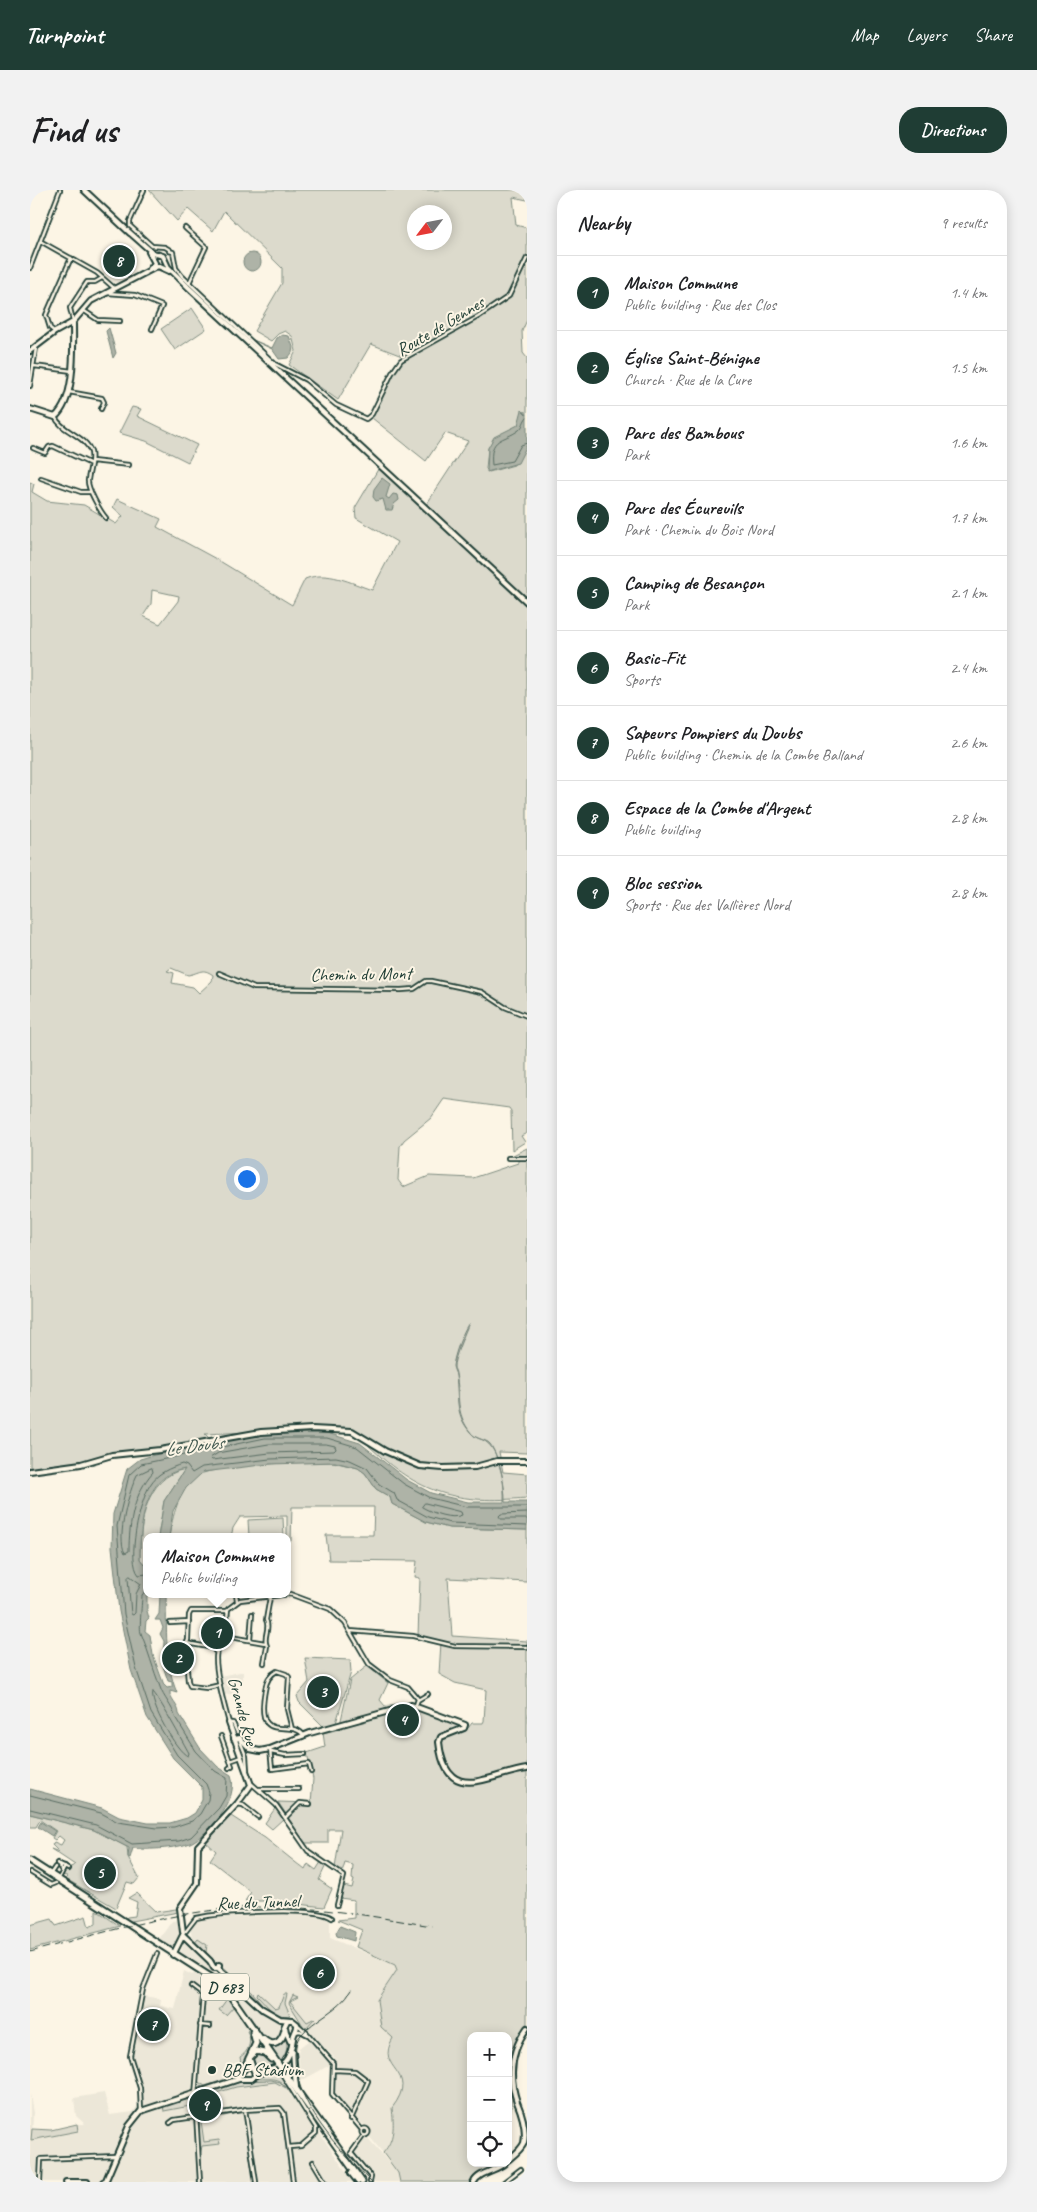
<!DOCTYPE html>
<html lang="en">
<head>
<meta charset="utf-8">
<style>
  body { margin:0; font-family:Caveat,sans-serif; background:#f2f2f2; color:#202124 }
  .controls { position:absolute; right:15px; bottom:15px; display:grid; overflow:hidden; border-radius:10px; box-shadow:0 2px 12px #0003 }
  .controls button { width:45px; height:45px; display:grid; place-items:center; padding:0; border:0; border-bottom:1px solid #e0e0e0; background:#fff; color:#202124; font:25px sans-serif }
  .compass { position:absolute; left:377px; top:15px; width:45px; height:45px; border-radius:50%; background:#fff; box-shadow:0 2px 12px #0003; rotate:238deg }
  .you { position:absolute; left:216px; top:988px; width:18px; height:18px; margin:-12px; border:4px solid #fff; border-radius:50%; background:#1a73e8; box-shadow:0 0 0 8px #1a73e833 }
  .badge { display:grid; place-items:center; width:32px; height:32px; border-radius:50%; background:#1f3d34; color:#fff; font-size:16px; font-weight:700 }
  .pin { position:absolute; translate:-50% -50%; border:2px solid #fff; box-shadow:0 1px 5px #0006 }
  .popup { position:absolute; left:113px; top:1343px; width:148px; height:65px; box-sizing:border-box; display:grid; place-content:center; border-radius:10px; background:#fff; filter:drop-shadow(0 1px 4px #0005); font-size:16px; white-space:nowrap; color:#757577 }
  .popup b { font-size:19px; color:#202124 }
  .popup::after { content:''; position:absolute; left:50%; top:100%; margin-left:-10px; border:10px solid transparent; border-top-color:#fff }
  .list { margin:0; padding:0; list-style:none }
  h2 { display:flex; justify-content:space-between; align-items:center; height:65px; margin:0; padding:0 20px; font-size:21px }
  h2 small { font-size:16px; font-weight:400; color:#757577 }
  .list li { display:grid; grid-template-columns:32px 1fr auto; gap:15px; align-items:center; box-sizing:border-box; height:75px; padding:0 20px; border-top:1px solid #e0e0e0 }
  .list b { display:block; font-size:19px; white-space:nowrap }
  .list p { margin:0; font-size:16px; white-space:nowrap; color:#757577 }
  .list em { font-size:16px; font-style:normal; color:#757577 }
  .icon { flex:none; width:28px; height:28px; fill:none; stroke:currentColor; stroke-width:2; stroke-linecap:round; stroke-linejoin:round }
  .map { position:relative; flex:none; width:497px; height:1992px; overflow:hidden; border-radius:20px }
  header { display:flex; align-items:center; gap:30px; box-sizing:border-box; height:70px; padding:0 25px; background:#1f3d34; color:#fff }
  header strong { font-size:24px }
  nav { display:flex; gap:28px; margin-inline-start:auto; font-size:18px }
  .intro { display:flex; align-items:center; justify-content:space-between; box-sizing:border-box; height:120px; padding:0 30px }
  h1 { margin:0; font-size:35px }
  .button { padding:12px 22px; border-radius:20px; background:#1f3d34; color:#fff; font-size:18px; font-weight:700 }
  main { display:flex; gap:30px; padding:0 30px }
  aside { flex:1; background:#fff; border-radius:20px; box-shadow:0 2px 12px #0003 }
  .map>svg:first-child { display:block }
  .built { fill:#ece7d8 }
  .green { fill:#dcdacc; stroke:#7e8c80; fill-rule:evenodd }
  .water { fill:#aeb3a7; stroke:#758479 }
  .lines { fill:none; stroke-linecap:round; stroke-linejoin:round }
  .shore { stroke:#586c62; stroke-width:1 }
  .street-casing { stroke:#1f3d34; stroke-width:6 }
  .secondary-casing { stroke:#1f3d34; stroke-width:8 }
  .primary-casing { stroke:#1f3d34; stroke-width:9 }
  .street { stroke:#fcf5e5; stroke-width:2.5 }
  .secondary { stroke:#fcf5e5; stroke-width:4 }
  .primary { stroke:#fcf5e5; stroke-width:5 }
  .tram { stroke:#1f3d34; stroke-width:1 }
  .rail { stroke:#1f3d34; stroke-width:1; stroke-dasharray:8 4; stroke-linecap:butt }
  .primary-bridge-casing { stroke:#1f3d34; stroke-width:9; stroke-linecap:butt }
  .primary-bridge { stroke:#fcf5e5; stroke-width:5 }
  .poi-dot { fill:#1f3d34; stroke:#fcf5e5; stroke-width:2 }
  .labels { text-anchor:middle; stroke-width:4; stroke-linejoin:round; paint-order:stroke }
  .shield { fill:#fcf5e5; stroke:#617469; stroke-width:1 }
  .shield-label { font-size:16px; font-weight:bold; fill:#1f3d34 }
  .street-label { font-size:18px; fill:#1f3d34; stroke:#fcf5e5 }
  .poi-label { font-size:18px; fill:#1f3d34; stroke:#fcf5e5; text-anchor:start }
  .water-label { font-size:19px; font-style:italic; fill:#435a51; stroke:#fcf5e5 }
</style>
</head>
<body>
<header>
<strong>Turnpoint</strong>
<nav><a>Map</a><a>Layers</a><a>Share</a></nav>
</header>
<div class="intro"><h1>Find us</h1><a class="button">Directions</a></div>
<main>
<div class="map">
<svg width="497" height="1992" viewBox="0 0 497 1992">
  <rect width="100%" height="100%" fill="#fcf5e5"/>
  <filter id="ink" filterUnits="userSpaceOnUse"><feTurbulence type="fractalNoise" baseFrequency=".02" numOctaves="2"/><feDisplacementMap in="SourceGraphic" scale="10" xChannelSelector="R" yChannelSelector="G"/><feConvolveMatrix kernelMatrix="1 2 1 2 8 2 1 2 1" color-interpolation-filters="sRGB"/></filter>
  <g filter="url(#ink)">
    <!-- built -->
    <path class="built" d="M210 1482H213V1492H205L208 1503 195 1505 190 1486Z
      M276 1724 295 1726 300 1731V1748L365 1775 367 1780 347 1810 363 1848 357 1858 358 1868 372 1891 371 1906 362 1918 364 1939 362 1948 353 1963 339 1946 338 1937 323 1928 321 1931 303 1910 300 1902 303 1878 306 1876 304 1867 273 1837 267 1825 259 1824 253 1826 250 1832 252 1845 244 1854 234 1849 201 1801 193 1792 150 1763 155 1752 159 1754 162 1751 161 1740 166 1732 171 1728Z
      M149 1730 150 1745 143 1757 140 1758 127 1752 142 1731Z
      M154 1781 162 1785 165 1782 185 1794 199 1809 223 1845 214 1875 207 1888 208 1892 241 1890 253 1894 263 1908 265 1907 323 1992H0V1904L3 1923 2 1950 48 1941 47 1934H55L46 1926 44 1908 74 1903 80 1925 103 1922 108 1915 107 1899 99 1876V1870L110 1805 131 1809 130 1816 145 1819Z
      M279 1850 297 1868 300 1875 271 1891 268 1862 269 1858Z
      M334 1946 337 1947 368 1983 370 1992H345L326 1967 323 1961Z"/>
    <!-- green -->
    <path class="green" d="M119 0H497V10L483 7 486 35 497 38V64L483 97 474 108 436 132 372 166 341 154 308 210 259 175 266 161 262 146 255 141 248 144 241 151 224 141 252 93V78L194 21 183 41 158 19 147 31ZM384 22H414V52H384Z
      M497 70V130L492 141 493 163 497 168V225L495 221 488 235 461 253 458 258 456 279 459 282 484 275 497 255V409L396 315 438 251 415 243 396 271 342 228 364 183 372 172 475 111 483 103Z
      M162 118 176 139 145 160 131 139Z
      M102 217 111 219 107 226 167 255 158 272 116 251 89 243Z
      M350 276 486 407 497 414V943L491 946 495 952 482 960 481 921 479 918 414 909 401 928 374 950 370 956 368 990 373 997 399 986 443 988 488 973V967H483V965L497 958V1263L469 1262 473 1282 497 1284V1308C427 1314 390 1305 338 1255V1248L326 1241 319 1243 284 1239 175 1244 180 1249 70 1267 48 1273 0 1278V292L4 294 2 302 17 311 54 315 86 334 93 326 83 317 87 309 131 329 127 337 188 370 262 415 275 389C297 380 321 393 342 400L367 352 326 328 325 318ZM122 400 149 406 148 411 130 434 113 426 121 414ZM141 778 158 785C170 783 172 777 183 785L182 791 169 803 163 797 142 793 144 783 137 781Z
      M276 1272H303L328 1278 335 1283 346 1299 360 1307 362 1314 396 1332 419 1338 497 1340V1392L418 1388 422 1446 497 1451V1837L481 1873V1917L478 1927V1846H441V1973H473C463 1980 451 1982 442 1988V1992H370L368 1983 353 1963C365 1949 364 1936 362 1918 392 1879 343 1881 363 1848L351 1837 347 1810 367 1780 365 1775 326 1757 332 1740 308 1730 324 1728V1710L310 1708 314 1696 322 1698 324 1690 322 1689 323 1675 315 1673 312 1683 305 1678 311 1639H298V1653H275L248 1612 281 1613 283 1589 277 1563 295 1557 293 1543 309 1539 320 1490 337 1476 358 1493 350 1510 355 1516 371 1513 438 1538 442 1533H453L454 1531 456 1500 425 1493 409 1484 411 1452 388 1446 390 1388 385 1387 387 1371 299 1370 296 1345H343L344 1317H262L261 1351H257V1326L210 1327 203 1338 201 1347H139C143 1325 148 1303 165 1287 177 1276 256 1273 276 1272Z
      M155 1279 134 1311 128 1347H117V1372L114 1375 110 1369C110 1334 114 1288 155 1279Z
      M253 1328 254 1347H219L218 1330Z
      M275 1468 320 1470 321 1482 306 1533 294 1537 269 1512 267 1506 279 1492Z
      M246 1617 254 1628 242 1639 235 1633Z
      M0 1624 64 1640 97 1657 98 1667 109 1688 104 1694 97 1692 86 1718 36 1689 37 1686 31 1685 34 1680 45 1675 21 1659 29 1662 22 1655 24 1652 31 1655 34 1650 29 1646 25 1650 22 1648 26 1641 10 1630 6 1637H0Z
      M201 1626 235 1648 275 1680 278 1674 286 1680 291 1672 296 1675 289 1690 302 1699 294 1717 243 1711H215L221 1702 180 1670 186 1661 175 1651Z
      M106 1703 126 1722 146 1719 148 1722 96 1732 94 1730 97 1727 105 1726 107 1712 98 1708Z
      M66 1720 90 1736 0 1760V1735L22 1729 26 1736 56 1726 59 1737 66 1734Z
      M168 1749 177 1755 176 1762 185 1771 182 1770 164 1754Z
      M191 1775 222 1802 238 1821 190 1777Z
      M228 1802 245 1818 249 1817 254 1804H257L255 1813 260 1825C245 1829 237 1815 227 1805Z
      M263 1805 268 1807 260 1811 277 1832 285 1828 275 1839 259 1813Z
      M197 1809H199L204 1816 196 1825 189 1820Z
      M220 1839 225 1849 208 1886 181 1896 167 1897V1891L175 1896C189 1891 215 1886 210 1867 218 1862 223 1852 217 1841Z
      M254 1846C259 1852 257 1862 253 1868L255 1870 249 1873 237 1855H240Z
      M226 1863 237 1865 244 1876 227 1880 221 1874 222 1865Z
      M262 1864 264 1892 253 1876 259 1871Z
      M246 1880 249 1882 261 1904C249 1886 245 1889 226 1889Z
      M241 1890 250 1892 256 1898 245 1892 206 1897 176 1906 166 1917 167 1910 171 1906 213 1891Z
      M159 1909 163 1914 165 1925 163 1927 159 1926 163 1925 160 1916 134 1921 133 1916Z
      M201 1923 203 1924 171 1931 174 1952 189 1950 190 1954 172 1956 170 1966 169 1930Z
      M47 1934 48 1941 1 1950 2 1939 21 1940Z"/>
    <!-- water -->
    <path class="water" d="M213 72a9 9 0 1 1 18 0a9 9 0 1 1-18 0Z
      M79 138 86 163 83 168 76 141Z
      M252 145 259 146 263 157 262 163 258 168 249 169 242 159 223 150 242 158 247 148Z
      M492 220 497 225V255L488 273 457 282 458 258 464 247 488 235Z
      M352 288 360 294 356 307 359 309 363 304 368 305 369 310 364 314 362 320H356L353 309 346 311 343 307 344 299Z
      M439 1133C436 1140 423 1170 424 1177 424 1179 426 1181 426 1184 431 1208 424 1221 441 1243 449 1252 456 1246 465 1263 471 1279 475 1294 475 1312H497V1340L419 1338 396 1332 362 1314 360 1307 346 1299 335 1283 328 1278 305 1272 240 1274 173 1282 156 1298 143 1321 139 1347H128L134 1311 155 1279C113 1285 110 1336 110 1369L114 1374 117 1372V1421L119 1428 116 1431 115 1441 120 1445 123 1465 134 1495 137 1498 142 1497V1492L138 1491 133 1476 134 1451 130 1444 133 1438 130 1430H125L129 1424 130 1404H136C137 1439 134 1471 147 1503L140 1501C139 1510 149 1515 149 1524L170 1558 188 1577 201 1585C209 1609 183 1639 164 1651 154 1658 115 1661 103 1658L100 1668 98 1667 99 1658 64 1640 0 1624V1599L72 1618 89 1627 118 1633H140L157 1628 165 1623 172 1610V1597L143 1568 117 1527 101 1480 89 1421 82 1357 83 1324 97 1279 110 1269 124 1265 238 1243H297L330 1253 377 1290 401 1303 438 1312H474C475 1293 471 1274 462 1257 458 1248 448 1251 442 1244 424 1225 429 1209 426 1186 426 1183 423 1179 423 1176 424 1166 433 1140 439 1133Z
      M11 1632 25 1641 22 1646 8 1637Z
      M310 1736 325 1742 324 1751 307 1746 306 1743Z"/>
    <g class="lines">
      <!-- shore -->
      <path class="shore" d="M497 227C493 231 494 236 489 240 473 252 459 246 462 275L482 271 491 255 497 253
        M239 1254H296L305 1256 306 1259 304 1261 240 1263 182 1270 180 1268 188 1263Z
        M122 1278 123 1282C104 1303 99 1333 99 1361L95 1363C86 1347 99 1301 107 1285Z
        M395 1313 431 1322 432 1325C422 1330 402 1323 392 1317Z
        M497 1323 471 1324 469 1326 471 1329H497
        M117 1384 109 1385C96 1370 110 1311 120 1295 127 1283 140 1278 152 1274L157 1276 162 1283 172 1277 240 1269 306 1267 320 1270 337 1278 349 1294 364 1303 367 1310 398 1327 420 1333 497 1336
        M100 1386 111 1394 106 1404 105 1423 103 1425 101 1424 98 1388Z
        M123 1502C127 1504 154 1554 159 1563L158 1566C147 1563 118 1511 123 1502Z
        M0 1605 71 1623 88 1632 127 1638 144 1637 162 1631 170 1624 178 1610 179 1602 176 1594 147 1565 121 1523 106 1478 94 1424 87 1336 99 1285 111 1274 235 1248H297L327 1257 374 1294 400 1308 437 1317H497
        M0 1619 66 1635 102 1654 149 1651 161 1647 189 1618 196 1606 197 1588 185 1581 166 1561 145 1527C143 1517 133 1507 130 1497 123 1479 118 1460 111 1443 109 1439 112 1411 112 1405L117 1399"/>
      <!-- street casing -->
      <g class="street-casing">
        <path id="street" d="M114 0 100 31V36L122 56 135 57 140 60
          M155 38 176 57 159 93
          M12 52 67 83 84 98
          M139 61 143 62 146 78 152 86 245 174 276 190 306 215 336 229 342 224 362 183 371 170 448 127 479 106 497 68
          M0 78 30 0
          M77 103 105 105 132 116 122 139
          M53 120 68 130 90 131
          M43 131 40 118 57 92H65L72 88
          M25 142 20 138 16 125 41 68
          M4 176 42 181
          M0 196 6 158
          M39 202 72 208 74 212 71 219
          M25 227C32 242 55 245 61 262 63 271 59 281 58 290 57 298 70 321 76 328
          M3 258 15 263 19 257 23 256 61 274
          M62 271 99 275
          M11 288 51 302H61
          M189 783 224 798 371 800 384 799 396 791H401L452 802 475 817 497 826
          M478 968H497
          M206 1404 207 1411
          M140 1433 159 1432
          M320 1441 383 1446 425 1456 497 1457
          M195 1446 235 1453
          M220 1450 222 1424
          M156 1453 184 1458
          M188 1458 195 1447 198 1419 210 1410 260 1404 300 1419 315 1433 339 1474 360 1490 378 1497 388 1509 386 1515
          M186 1462 183 1459 186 1457 188 1459C181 1470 195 1518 199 1533H203L207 1542
          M139 1465 143 1475H156
          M234 1473 237 1456C232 1448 241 1438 236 1430L240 1407
          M190 1495 177 1498 160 1496 158 1491 155 1457 158 1450 159 1425 161 1421H197
          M388 1510 398 1504
          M262 1539 257 1519 259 1487 256 1484 247 1481C239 1485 236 1492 235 1500 224 1559 262 1526 274 1546
          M191 1546 200 1571 211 1567
          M210 1551 216 1566 217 1580
          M240 1559 242 1579 279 1574 281 1582
          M241 1562 255 1565 275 1564
          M199 1578 202 1576 200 1571
          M222 1594 246 1615 278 1661 314 1686 307 1715
          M229 1599H269
          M207 1614 213 1615 228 1627
          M256 1627 270 1613 280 1614
          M27 1673 32 1681
          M28 1674 38 1679
          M0 1682 21 1695 26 1693
          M21 1683 25 1677
          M29 1688 35 1677
          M156 1741 166 1728C189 1723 286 1716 302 1728
          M161 1796 173 1805 165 1906 170 1992
          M170 1835 180 1836
          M268 1835 277 1843 303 1873 302 1904 332 1940
          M265 1842 270 1841 278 1845
          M304 1880 325 1881 338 1891 321 1929
          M252 1884 286 1938V1943L271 1956 259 1957
          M166 1910 172 1902
          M215 1919 226 1992
          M111 1921 110 1898 100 1866 113 1799 127 1764
          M140 1933 144 1930 212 1920 250 1918 254 1923 263 1992
          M331.5 1942a3.5 3.5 0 1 1 7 0a3.5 3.5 0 1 1-7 0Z
          M334 1945 321 1963 341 1987 340 1992
          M283 1972 295 1992
          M10 1992 11 1969 86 1966
          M474 1992 491 1979"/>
      </g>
      <!-- secondary casing -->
      <g class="secondary-casing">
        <path id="secondary" d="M54 0 100 43
          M98 41 123 63 133 66 138 77 158 97 497 412
          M119 62 125 73 120 79
          M0 161 25 142 43 132 61 111 128 76 139 81
          M0 219 25 227C46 209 43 158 43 132
          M0 1281 51 1274 82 1265 130 1260 231 1242 282 1239 322 1241 355 1261 390 1276 413 1278 445 1277 467 1271H497
          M199 1533 220 1592
          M204 1549 210 1548 220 1559 230 1561 240 1559 280 1543 381 1515 435 1535 434 1538 411 1547 409 1552C416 1617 459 1584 497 1579
          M153 1742 150 1718 167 1693 168 1656 207 1614 221 1595 220 1592
          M153 1745 180 1771 184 1778H188L189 1775
          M143 1765 153 1745
          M188 1778 232 1819
          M257 1831 254 1837 260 1851
          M263 1862 266 1897
          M205 1890 217 1876 223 1878 225 1884
          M478 1970C484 1965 491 1960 494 1953 497 1939 492 1924 487 1912 478 1886 481 1861 497 1838
          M321 1983 328 1992
          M36 1992H57
          M73 1992 76 1990 99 1936 111 1921 209 1889H221C241 1872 258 1886 263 1849 263 1843 268 1840 267 1834L262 1830 250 1829 231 1818
          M444 1992C449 1982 466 1981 475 1973"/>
      </g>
      <!-- primary casing -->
      <g class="primary-casing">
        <path id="primary" d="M0 1671 193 1795 248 1874
          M233 1849C244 1859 252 1852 255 1839
          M215 1877 226 1853 223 1842
          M222 1877 219 1868 226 1861 235 1863 241 1869
          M251 1878 332 1992"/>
      </g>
      <!-- street -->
      <use href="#street" class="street"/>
      <!-- secondary -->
      <use href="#secondary" class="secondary"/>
      <!-- primary -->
      <use href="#primary" class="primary"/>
      <!-- tram -->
      <path class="tram" d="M321 1800C310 1820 285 1828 270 1846 266 1851 266 1857 265 1864 263 1913 309 1959 341 1992"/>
      <!-- rail -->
      <path class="rail" d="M0 1762C76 1742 152 1718 232 1717 289 1716 345 1727 402 1736"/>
      <!-- primary-bridge casing -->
      <g class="primary-bridge-casing">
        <path id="primary-bridge" d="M248 1874 251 1878"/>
      </g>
      <!-- primary-bridge -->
      <use href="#primary-bridge" class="primary-bridge"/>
    </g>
  </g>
  <!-- markers -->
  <circle class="poi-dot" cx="182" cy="1880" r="5"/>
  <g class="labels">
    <!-- shield labels -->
    <rect class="shield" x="171" y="1783.5" width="48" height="27" rx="4"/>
    <g class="shield-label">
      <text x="195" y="1803">D 683</text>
    </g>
    <!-- street labels -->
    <g class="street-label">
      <text transform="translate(410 136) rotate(-31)" y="6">Route de Gennes</text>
      <text transform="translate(331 784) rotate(-1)" y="6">Chemin du Mont</text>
      <text transform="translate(213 1521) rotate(75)" y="6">Grande Rue</text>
      <text transform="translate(228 1712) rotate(-2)" y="6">Rue du Tunnel</text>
    </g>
    <!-- poi labels -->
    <g class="poi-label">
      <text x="192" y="1886">BBF Stadium</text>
    </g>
    <!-- water labels -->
    <g class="water-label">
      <text transform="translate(164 1255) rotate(-7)" y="7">Le Doubs</text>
    </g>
  </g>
</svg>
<div class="controls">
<button>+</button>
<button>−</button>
<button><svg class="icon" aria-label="locate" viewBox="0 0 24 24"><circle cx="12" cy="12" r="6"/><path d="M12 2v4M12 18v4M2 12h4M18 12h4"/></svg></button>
</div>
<svg class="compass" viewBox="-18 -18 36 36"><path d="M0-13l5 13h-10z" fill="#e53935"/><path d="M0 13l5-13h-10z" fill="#757577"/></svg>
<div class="you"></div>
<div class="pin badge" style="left:187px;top:1443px">1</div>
<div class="popup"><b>Maison Commune</b>Public building</div>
<div class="pin badge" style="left:148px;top:1468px">2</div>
<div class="pin badge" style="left:293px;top:1502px">3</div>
<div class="pin badge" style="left:373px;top:1530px">4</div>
<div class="pin badge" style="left:70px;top:1683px">5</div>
<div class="pin badge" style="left:289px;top:1783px">6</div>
<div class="pin badge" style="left:123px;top:1835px">7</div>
<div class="pin badge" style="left:89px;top:71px">8</div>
<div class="pin badge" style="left:175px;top:1915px">9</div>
</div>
<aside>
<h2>Nearby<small>9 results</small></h2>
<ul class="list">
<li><span class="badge">1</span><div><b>Maison Commune</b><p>Public building · Rue des Clos</p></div><em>1.4 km</em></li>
<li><span class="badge">2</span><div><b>Église Saint-Bénigne</b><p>Church · Rue de la Cure</p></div><em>1.5 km</em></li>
<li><span class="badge">3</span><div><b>Parc des Bambous</b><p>Park</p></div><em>1.6 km</em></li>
<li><span class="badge">4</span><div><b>Parc des Écureuils</b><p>Park · Chemin du Bois Nord</p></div><em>1.7 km</em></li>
<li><span class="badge">5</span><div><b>Camping de Besançon</b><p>Park</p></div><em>2.1 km</em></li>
<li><span class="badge">6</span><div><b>Basic-Fit</b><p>Sports</p></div><em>2.4 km</em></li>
<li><span class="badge">7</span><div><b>Sapeurs Pompiers du Doubs</b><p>Public building · Chemin de la Combe Balland</p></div><em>2.6 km</em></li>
<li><span class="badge">8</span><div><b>Espace de la Combe d'Argent</b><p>Public building</p></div><em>2.8 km</em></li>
<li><span class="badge">9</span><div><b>Bloc session</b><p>Sports · Rue des Vallières Nord</p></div><em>2.8 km</em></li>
</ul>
</aside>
</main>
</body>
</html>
